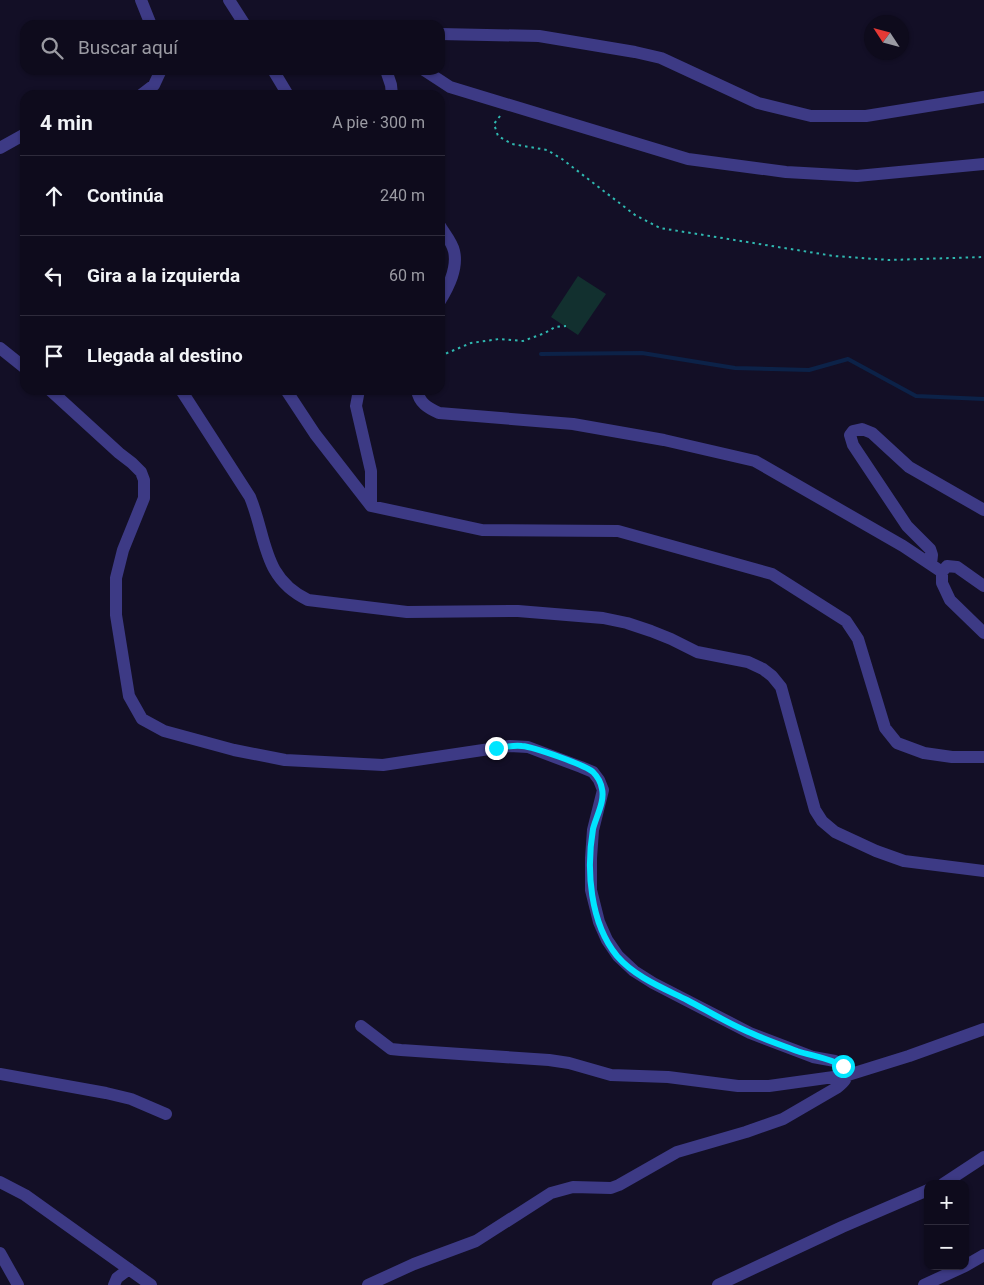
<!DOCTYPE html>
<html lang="es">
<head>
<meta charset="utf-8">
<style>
  body { margin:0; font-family:Roboto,sans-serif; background:#171425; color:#f1f3f6 }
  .controls { position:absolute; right:15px; bottom:15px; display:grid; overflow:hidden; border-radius:10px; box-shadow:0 1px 4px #0004 }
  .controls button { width:45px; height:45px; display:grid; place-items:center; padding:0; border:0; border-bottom:1px solid #2e2b3b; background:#0e0b1c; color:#f1f3f6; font:25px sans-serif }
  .compass { position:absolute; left:864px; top:15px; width:45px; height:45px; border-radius:50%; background:#0e0b1c; box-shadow:0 1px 4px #0004; rotate:306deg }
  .stop { position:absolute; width:15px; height:15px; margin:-11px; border:4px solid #00e5ff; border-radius:50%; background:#fff }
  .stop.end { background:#00e5ff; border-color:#fff; box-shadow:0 1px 5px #0008 }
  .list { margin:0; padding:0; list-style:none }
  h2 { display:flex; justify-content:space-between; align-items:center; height:65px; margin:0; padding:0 20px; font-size:21px }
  h2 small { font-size:16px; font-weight:400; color:#9b9ba3 }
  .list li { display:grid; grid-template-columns:32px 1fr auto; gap:15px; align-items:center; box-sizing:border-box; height:80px; padding:0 20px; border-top:1px solid #2e2b3b }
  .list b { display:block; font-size:19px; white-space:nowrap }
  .list em { font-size:16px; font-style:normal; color:#9b9ba3 }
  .icon { flex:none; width:28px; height:28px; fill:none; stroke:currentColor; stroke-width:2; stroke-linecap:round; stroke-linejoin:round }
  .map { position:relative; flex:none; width:984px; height:1285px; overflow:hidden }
  .search { position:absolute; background:#0e0b1c; box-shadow:0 1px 4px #0004; left:20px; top:20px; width:425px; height:55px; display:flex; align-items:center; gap:12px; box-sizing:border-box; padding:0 18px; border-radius:15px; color:#9b9ba3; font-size:19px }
  .panel { position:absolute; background:#0e0b1c; box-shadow:0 1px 4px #0004; left:20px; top:90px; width:425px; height:305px; border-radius:15px }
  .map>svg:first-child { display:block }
  .green { fill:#12302f }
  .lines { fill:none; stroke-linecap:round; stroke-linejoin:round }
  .stream { stroke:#0c2248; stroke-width:4 }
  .path { stroke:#2fb8b0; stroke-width:2; stroke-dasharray:2.5 4; stroke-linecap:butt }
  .minor { stroke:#3d3a85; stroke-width:12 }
  .route { stroke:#00e5ff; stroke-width:6 }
</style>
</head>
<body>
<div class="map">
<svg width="984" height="1285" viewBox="0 0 984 1285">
  <rect width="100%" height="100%" fill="#130f26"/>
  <!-- green -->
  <path class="green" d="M578 276 606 294 578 335 551 317Z"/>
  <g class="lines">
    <!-- stream -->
    <path class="stream" d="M541 354 642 353 735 368 809 370 848 359 916 396 984 399"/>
    <!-- path -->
    <path class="path" d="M500 116 494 124 498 136 512 144 547 150 562 159 635 215 660 228 834 256 889 260 984 257
      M440 356 471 343 499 339 523 341 545 333 555 327 566 326"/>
    <!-- minor -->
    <path class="minor" d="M141 0 151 25
      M229 0 245 25
      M440 34 539 36 635 52 661 58 758 103 811 116H866L984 97
      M273 70 288 95
      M386 70 391 85 392 95
      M424 70 450 87 688 159 786 172 857 176 984 164
      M141 95 154 85 161 70
      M0 148 25 134
      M440 226C444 233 452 242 454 251 458 268 449 286 440 301
      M0 348 25 368
      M50 390 119 453 132 463 141 472 144 480V498L123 550 116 578V615L129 696 142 719 164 731 234 750 285 760 383 765 510 746 528 747 581 767 593 772 599 780 603 790 593 830 591 858V890L599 922 607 940 618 956 634 971 653 983 750 1033 813 1057 835 1061 847 1070C848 1078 844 1082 838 1087L783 1119 746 1132 677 1152 619 1185 611 1188 573 1187 551 1193 476 1241 414 1264 368 1285
      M181 390 250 497C267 538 262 578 308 600L407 612 518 611 603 618 627 623 651 631 671 639 697 652 748 662 763 669 772 676 781 687 815 810 822 821 835 832 876 851 904 861 984 871
      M286 390 315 434 371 506 482 530 618 531 772 574 846 621 858 639 885 728 897 743 924 753 952 757H984
      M359 390 356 406 371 471V506
      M417 390C419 403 428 408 439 413L573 424 664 440 755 461 903 546 942 572
      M931 564 932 555 930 549 907 526 853 445 850 435 853 431 862 429 872 433 909 467 984 510
      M984 586 957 567 947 566 942 572V583L950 600 984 633
      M361 1026 391 1049 401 1050 549 1060 569 1063 611 1075 668 1077 738 1086H769L848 1075 909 1056 984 1029
      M0 1074 106 1093 131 1099 166 1114
      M0 1182 25 1195 151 1285
      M943 1184 984 1157
      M0 1253 18 1285
      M965 1266 984 1255
      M114 1285 117 1278 129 1269
      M718 1285 842 1227 928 1190
      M924 1285 965 1266"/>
  </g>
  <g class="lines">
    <!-- route -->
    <path class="route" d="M496 748C505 747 513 745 522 746 534 747 585 765 593 772 597 776 601 783 602 789 605 801 596 817 593 829 586 870 590 923 617 956 635 977 663 988 687 1000 708 1011 729 1024 751 1033 766 1040 781 1045 797 1051 812 1056 829 1058 843 1066"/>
  </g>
</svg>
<div class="controls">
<button>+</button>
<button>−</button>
</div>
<svg class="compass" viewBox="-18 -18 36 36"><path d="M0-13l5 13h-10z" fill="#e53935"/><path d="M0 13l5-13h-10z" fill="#9b9ba3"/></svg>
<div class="stop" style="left:843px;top:1066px"></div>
<div class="stop end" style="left:496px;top:748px"></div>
<div class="search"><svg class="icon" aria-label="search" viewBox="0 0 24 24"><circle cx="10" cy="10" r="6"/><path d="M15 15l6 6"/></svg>Buscar aquí</div>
<section class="panel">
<h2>4 min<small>A pie · 300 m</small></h2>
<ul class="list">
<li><svg class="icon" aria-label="ahead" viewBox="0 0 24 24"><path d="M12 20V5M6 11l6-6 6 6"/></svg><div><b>Continúa</b></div><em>240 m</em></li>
<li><svg class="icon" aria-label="left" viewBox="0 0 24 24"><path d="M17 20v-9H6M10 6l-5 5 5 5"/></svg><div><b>Gira a la izquierda</b></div><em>60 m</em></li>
<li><svg class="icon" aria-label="arrive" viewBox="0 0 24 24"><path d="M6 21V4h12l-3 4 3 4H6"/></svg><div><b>Llegada al destino</b></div></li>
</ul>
</section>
</div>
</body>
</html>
